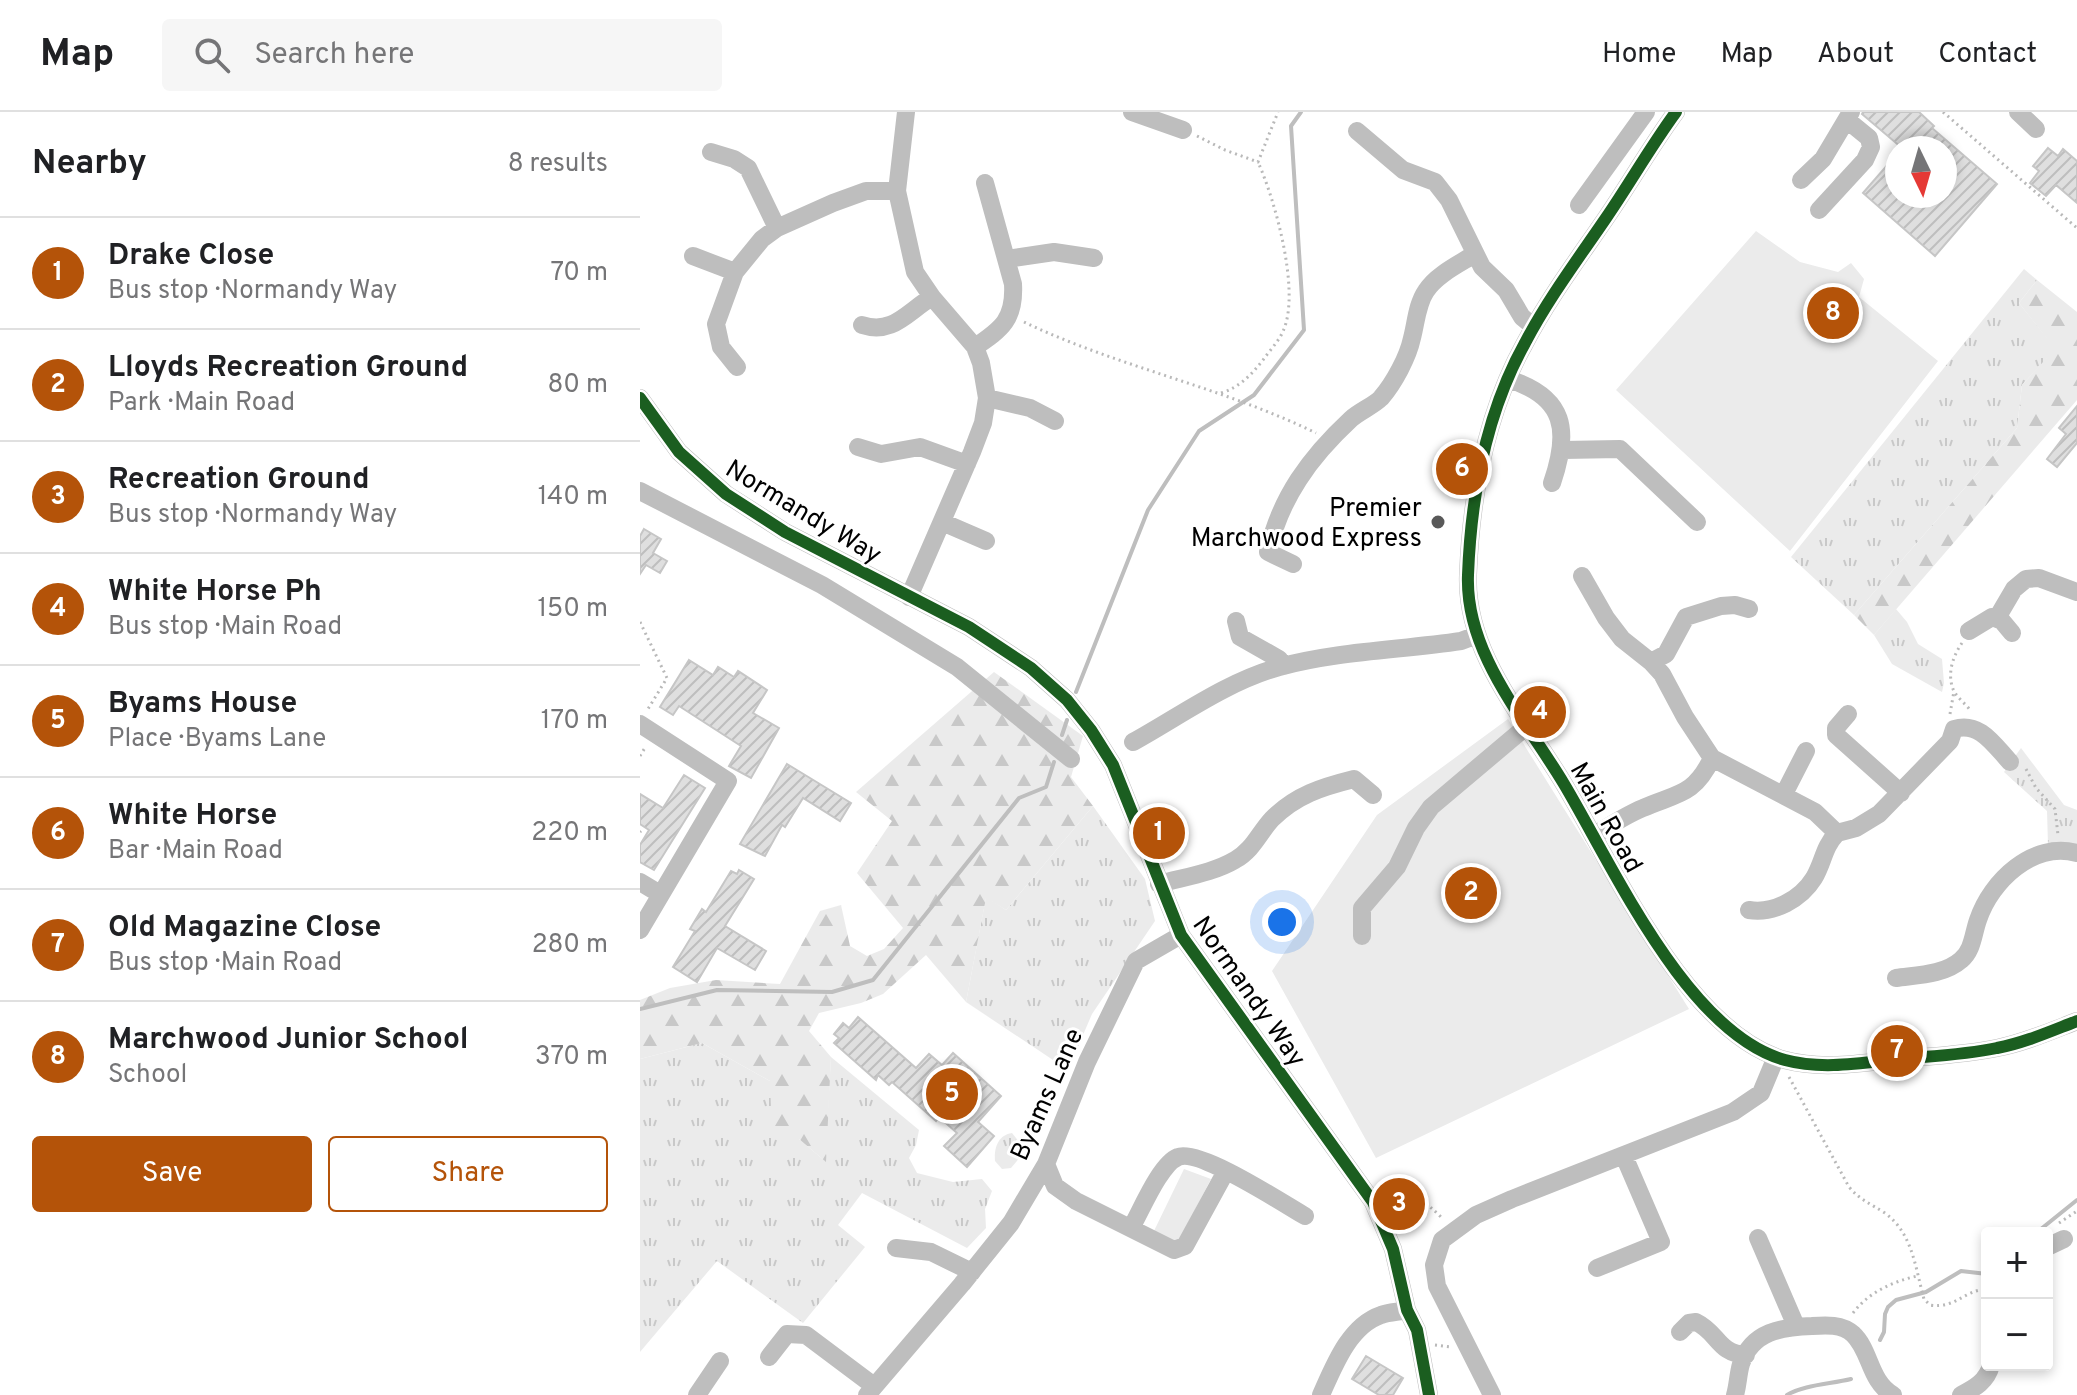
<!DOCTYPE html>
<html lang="en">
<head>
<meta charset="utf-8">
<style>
  body { margin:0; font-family:Overpass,sans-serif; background:#f6f6f6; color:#202124 }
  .controls { position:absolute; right:24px; bottom:24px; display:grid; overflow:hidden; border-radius:8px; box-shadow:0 4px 12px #0003 }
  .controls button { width:72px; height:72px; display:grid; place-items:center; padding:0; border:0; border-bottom:2px solid #e0e0e0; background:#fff; color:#202124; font:40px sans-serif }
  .compass { position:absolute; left:1245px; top:24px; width:72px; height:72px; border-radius:50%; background:#fff; box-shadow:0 4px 12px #0003; rotate:175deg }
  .you { position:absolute; left:642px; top:810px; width:28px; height:28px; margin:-20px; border:6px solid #fff; border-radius:50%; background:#1a73e8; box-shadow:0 0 0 12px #1a73e833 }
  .badge { display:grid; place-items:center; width:52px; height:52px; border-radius:50%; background:#b45309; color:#fff; font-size:26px; font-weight:700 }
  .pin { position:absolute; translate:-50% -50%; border:4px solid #fff; box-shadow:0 2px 8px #0006 }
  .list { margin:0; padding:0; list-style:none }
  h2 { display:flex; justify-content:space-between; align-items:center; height:104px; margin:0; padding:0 32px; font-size:34px }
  h2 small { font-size:26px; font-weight:400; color:#757577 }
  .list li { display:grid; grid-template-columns:52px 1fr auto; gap:24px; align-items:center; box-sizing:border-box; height:112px; padding:0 32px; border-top:2px solid #e0e0e0 }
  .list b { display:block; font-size:30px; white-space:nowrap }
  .list p { margin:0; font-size:26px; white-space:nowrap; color:#757577 }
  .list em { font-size:26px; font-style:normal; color:#757577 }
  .actions { display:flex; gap:16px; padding:24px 32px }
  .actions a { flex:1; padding:18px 0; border:2px solid #b45309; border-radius:8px; text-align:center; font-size:28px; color:#b45309 }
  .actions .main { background:#b45309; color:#fff }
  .icon { flex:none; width:44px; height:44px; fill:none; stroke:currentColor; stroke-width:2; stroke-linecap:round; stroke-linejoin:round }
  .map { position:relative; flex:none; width:1437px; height:1283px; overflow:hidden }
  header { display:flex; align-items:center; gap:48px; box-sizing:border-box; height:112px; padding:0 40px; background:#fff; border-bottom:2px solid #e0e0e0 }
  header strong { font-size:38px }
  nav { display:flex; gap:44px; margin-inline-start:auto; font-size:28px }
  .search { width:560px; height:72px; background:#f6f6f6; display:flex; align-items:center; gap:20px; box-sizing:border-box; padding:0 28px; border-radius:8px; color:#757577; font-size:30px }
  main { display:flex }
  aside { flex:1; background:#fff }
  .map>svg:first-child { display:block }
  .grass { fill:url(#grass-tufts) }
  .forest { fill:url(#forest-firs) }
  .park { fill:#ebebeb }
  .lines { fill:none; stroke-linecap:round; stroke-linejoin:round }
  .stream { stroke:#bebebe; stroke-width:4 }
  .building { fill:url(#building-hatch); stroke:#c6c6c6; stroke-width:2 }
  .path { stroke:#b9b9b9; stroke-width:3; stroke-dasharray:2 4; stroke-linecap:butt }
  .minor { stroke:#bebebe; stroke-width:18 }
  .cycleway-casing { stroke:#fff; stroke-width:17 }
  .cycleway { stroke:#1b5e20; stroke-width:12 }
  .poi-dot { fill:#595959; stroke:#fff; stroke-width:3 }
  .labels { text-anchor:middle; stroke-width:6; stroke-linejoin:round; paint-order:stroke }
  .poi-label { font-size:26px; fill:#000; stroke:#fff; text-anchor:end }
  .street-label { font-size:26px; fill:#000; stroke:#fff }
</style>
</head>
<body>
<header>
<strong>Map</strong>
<div class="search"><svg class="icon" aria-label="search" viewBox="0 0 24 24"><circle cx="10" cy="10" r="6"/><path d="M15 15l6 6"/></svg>Search here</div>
<nav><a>Home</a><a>Map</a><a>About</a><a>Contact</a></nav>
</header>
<main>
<aside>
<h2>Nearby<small>8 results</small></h2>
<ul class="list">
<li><span class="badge">1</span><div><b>Drake Close</b><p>Bus stop · Normandy Way</p></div><em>70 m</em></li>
<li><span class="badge">2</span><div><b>Lloyds Recreation Ground</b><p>Park · Main Road</p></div><em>80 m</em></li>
<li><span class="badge">3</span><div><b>Recreation Ground</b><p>Bus stop · Normandy Way</p></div><em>140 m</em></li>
<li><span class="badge">4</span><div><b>White Horse Ph</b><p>Bus stop · Main Road</p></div><em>150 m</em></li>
<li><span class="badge">5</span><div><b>Byams House</b><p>Place · Byams Lane</p></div><em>170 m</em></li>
<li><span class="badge">6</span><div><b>White Horse</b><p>Bar · Main Road</p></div><em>220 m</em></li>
<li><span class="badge">7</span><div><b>Old Magazine Close</b><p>Bus stop · Main Road</p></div><em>280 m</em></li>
<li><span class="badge">8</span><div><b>Marchwood Junior School</b><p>School</p></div><em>370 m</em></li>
</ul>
<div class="actions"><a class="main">Save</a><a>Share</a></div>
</aside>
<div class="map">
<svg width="1437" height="1283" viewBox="0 0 1437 1283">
  <defs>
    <pattern id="grass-tufts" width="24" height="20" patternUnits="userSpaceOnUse" patternTransform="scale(2)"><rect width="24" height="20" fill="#ebebeb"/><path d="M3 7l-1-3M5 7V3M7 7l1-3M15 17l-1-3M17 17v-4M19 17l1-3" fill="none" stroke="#c8c8c8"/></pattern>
    <pattern id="forest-firs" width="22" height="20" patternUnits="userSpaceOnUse" patternTransform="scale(2)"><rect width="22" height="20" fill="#ebebeb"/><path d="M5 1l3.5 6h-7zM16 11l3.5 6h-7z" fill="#c8c8c8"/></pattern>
    <pattern id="building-hatch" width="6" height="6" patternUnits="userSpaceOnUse" patternTransform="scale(2)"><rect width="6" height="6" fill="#dfdfdf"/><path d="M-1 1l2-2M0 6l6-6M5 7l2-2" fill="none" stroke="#bebebe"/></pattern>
  </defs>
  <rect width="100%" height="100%" fill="#fff"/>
  <!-- grass -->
  <path class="grass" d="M1384 157 1397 168 1379 191 1416 237 1382 273 1377 316 1214 503 1151 445Z
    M1256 497 1267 510 1278 532 1302 547 1304 571 1302 580 1252 552 1234 523Z
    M1381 636 1424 693 1437 698V733H1408L1407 699 1364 660Z
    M453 694 505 767 515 809 452 902 428 958 326 890 346 785 366 798Z
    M62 931 130 969 159 1027 185 1049 191 945 279 1018 276 1033 269 1046 277 1061 313 1070 342 1067 352 1079 345 1097 346 1116 327 1136 222 1081 198 1113 225 1135 163 1211 77 1149 0 1240V947Z
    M372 1021 380 1031 382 1043 371 1056 362 1057 355 1049C354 1036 358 1023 372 1021Z"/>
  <!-- forest -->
  <path class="forest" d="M1397 168 1437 200V288L1234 523 1214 503 1377 316 1382 273 1415 237 1379 191Z
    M354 560 443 624 431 665 453 694 366 798 346 786 326 890 286 843 243 882 221 891 179 901 169 919 191 945 186 1050 159 1027 132 1026 130 969 62 931 0 947V888L30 876 76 868 140 872 180 799 201 793 210 834 227 844 244 837 263 816 217 761 252 709 216 680Z"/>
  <!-- park -->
  <path class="park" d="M1116 119 1160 150 1198 160 1211 151 1224 167 1219 185 1298 249 1150 439 976 278Z
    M868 607 1049 897 736 1046 632 859 737 703Z
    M544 1057 571 1067 538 1130 513 1121Z"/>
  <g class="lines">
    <!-- stream -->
    <path class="stream" d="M436 580 508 398 559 319 614 283 664 218 651 14 661 0
      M422 623 427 608
      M0 897 77 878 192 880 233 868 379 686 406 675 414 650
      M1396 1121 1437 1088
      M1240 1228 1244 1220 1245 1202 1248 1195 1256 1188 1286 1180 1321 1159 1347 1162
      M1147 1283C1163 1273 1191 1272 1211 1267"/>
  </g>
  <!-- building -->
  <path class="building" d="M1223 0H1279L1294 14 1292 16 1357 72 1295 144 1223 81 1257 42V84H1305V36H1262L1222 2Z
    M1408 36 1418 44 1423 37 1437 49V91L1416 73 1406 84 1390 71 1399 59 1393 54Z
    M1437 294V331L1417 355 1407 347 1426 322 1419 316Z
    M4 417 21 427 13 441 27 449 20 461 6 453 0 462V424Z
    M49 548 73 563 78 555 94 565 98 559 127 578 113 601 139 616 111 666 89 654 101 634 39 594 33 603 20 595Z
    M147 652 211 691 200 709 163 686 145 715 142 713 125 744 100 732Z
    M44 663 65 676 14 758 0 750V733L9 718 0 712V682L23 696Z
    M99 758 114 767 85 814 126 839 115 858 77 836 57 870 33 855 55 819 50 817 62 797 66 800 91 759 97 762Z
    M218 905 276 956 289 942 302 953 313 941 361 984 338 1010 354 1024 327 1055 304 1034 317 1021 299 1005 296 1009 252 970 249 973 238 963 236 968 194 931 199 926 194 922 203 911 209 916Z
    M726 1244 763 1266 753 1283H739L712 1267Z"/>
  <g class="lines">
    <!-- path -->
    <path class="path" d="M1303 0 1437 116
      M557 24 585 38 618 50 638 0
      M384 210C478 255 582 275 676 321
      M581 281C600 275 611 263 623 248 630 238 640 228 644 217 660 177 635 88 618 50
      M0 510 27 566 8 597
      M1322 531C1313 544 1307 561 1313 577 1316 585 1325 591 1330 598
      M1310 602 1314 579
      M0 644 6 634
      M1386 657 1396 676 1415 697 1418 723
      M0 720 1 719
      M1149 965 1209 1075C1220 1088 1231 1092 1245 1101 1273 1122 1275 1155 1284 1187L1290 1193C1316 1197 1324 1178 1347 1177
      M746 1084C771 1078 785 1089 802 1106
      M1419 1111 1437 1099
      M1213 1201C1229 1180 1252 1170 1277 1164
      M795 1233 811 1235"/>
    <!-- minor -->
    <path class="minor" d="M266 0 257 79 275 160 292 185 335 235 341 251 347 286 343 311 332 340 269 485
      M492 0 543 18
      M1036 0C1011 34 990 71 966 106 938 147 908 187 885 231 846 301 831 385 828 463 825 542 886 608 924 672 973 754 1047 921 1145 948 1182 958 1221 951 1258 947 1291 944 1324 943 1357 936 1384 931 1411 919 1437 909
      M1378 0 1396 17
      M717 19 763 58 795 70 809 88 842 155 866 178 882 205 894 215
      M71 40 94 47 108 56 137 116
      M1161 68 1183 47 1211 0
      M939 93 1006 0
      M1179 98 1225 48 1231 35 1229 26 1207 8
      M53 144 95 160
      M367 147 414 140 454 146
      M222 213C253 223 267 200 292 185
      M335 235C362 217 375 207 373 172L345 71
      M97 255 81 235 76 212 95 160 122 127 137 116 193 91 226 79H257
      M868 267C926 285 930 319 912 371
      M0 286 39 340 86 382 145 420 329 515 391 556 427 588 451 618 473 653 541 823 733 1090 753 1137 767 1198 777 1218 789 1283
      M347 286 390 296 415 309
      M218 335 241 342 280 335 327 352
      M923 338 980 337 1057 410
      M0 379 182 473 317 555 431 647
      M302 410 346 429
      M653 452 628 440C640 386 670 345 711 307 720 299 733 294 741 286 754 271 768 245 772 226 776 211 777 192 786 179 796 163 819 152 835 142
      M942 464 966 506 982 527 1011 550 1022 562 1045 605 1072 646
      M1357 506 1374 477 1386 467 1399 466 1437 480
      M596 509 600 525 639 547 644 554
      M1329 519 1352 505 1362 509 1372 521
      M1011 550 1026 542 1046 505 1081 494 1095 493 1109 497
      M1208 602 1196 616V623L1261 681
      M0 612 88 669 0 818
      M493 630C540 604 586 570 639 555 698 539 761 538 821 529L837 523
      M1144 682 1166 639
      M953 724C969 714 986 703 1003 696 1037 681 1054 684 1072 646L1175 700 1197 721 1216 716 1239 702 1310 629 1314 617C1340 609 1354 633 1370 650
      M0 770 20 782
      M519 772C544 765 573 761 595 748 613 738 619 721 632 707 656 683 682 675 714 667L733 683
      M1109 798C1134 802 1161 787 1174 766 1184 749 1183 736 1197 721
      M722 824V796L757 755 776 716 791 695 888 613
      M1256 866C1277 863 1304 863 1321 848 1333 838 1333 822 1338 808 1351 769 1393 729 1437 741
      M406 1052 415 1074 436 1089 534 1138 545 1134 586 1059
      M491 1116C501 1099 520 1052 538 1045 559 1036 644 1092 665 1104
      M1118 1126 1156 1214
      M1407 1135 1424 1127
      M256 1136 291 1140 332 1160
      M957 1156 1021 1130 984 1044
      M1040 1220 1049 1211 1056 1210C1079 1221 1077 1241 1106 1243
      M129 1245 147 1222 166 1223 234 1274
      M57 1283 80 1249
      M227 1283 322 1172 371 1111 406 1052 447 950 496 849 541 823
      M681 1283C694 1254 709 1214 741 1203 749 1200 759 1200 767 1198
      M852 1283 797 1174 794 1153 802 1128 836 1103 872 1087 1093 1000 1121 981 1136 945
      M1095 1283C1098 1273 1098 1262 1101 1252 1112 1219 1142 1215 1172 1214 1186 1213 1202 1212 1213 1222 1231 1239 1229 1269 1253 1283
      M1321 1283C1335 1276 1347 1269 1351 1253"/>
    <!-- cycleway casing -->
    <g class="cycleway-casing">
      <path id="cycleway" d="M1036 0C1011 34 990 71 966 106 938 147 908 187 885 231 846 301 831 385 828 463 825 542 886 608 924 672 973 754 1047 921 1145 948 1182 958 1221 951 1258 947 1291 944 1324 943 1357 936 1384 931 1411 919 1437 909
        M0 286 39 340 86 382 145 420 329 515 391 556 427 588 451 618 473 653 541 823 733 1090 753 1137 767 1198 777 1218 789 1283"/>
    </g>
    <!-- cycleway -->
    <use href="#cycleway" class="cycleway"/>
  </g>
  <!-- markers -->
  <circle class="poi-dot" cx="798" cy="410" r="8"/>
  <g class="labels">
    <!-- poi labels -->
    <g class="poi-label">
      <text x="782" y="404">Premier<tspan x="782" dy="30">Marchwood Express</tspan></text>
    </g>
    <!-- street labels -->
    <g class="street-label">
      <text transform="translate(164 399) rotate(31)" y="9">Normandy Way</text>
      <text transform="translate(967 705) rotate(61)" y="9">Main Road</text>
      <text transform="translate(610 879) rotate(55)" y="9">Normandy Way</text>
      <text transform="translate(406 982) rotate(-66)" y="9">Byams Lane</text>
    </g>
  </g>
</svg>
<div class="controls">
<button>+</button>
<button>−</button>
</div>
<svg class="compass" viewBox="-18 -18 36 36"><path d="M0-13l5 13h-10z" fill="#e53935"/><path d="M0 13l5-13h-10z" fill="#757577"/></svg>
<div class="you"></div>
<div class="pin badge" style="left:519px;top:721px">1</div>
<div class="pin badge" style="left:831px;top:781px">2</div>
<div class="pin badge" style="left:759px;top:1092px">3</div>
<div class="pin badge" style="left:900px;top:600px">4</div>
<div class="pin badge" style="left:312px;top:982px">5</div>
<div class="pin badge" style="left:822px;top:357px">6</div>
<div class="pin badge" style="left:1257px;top:939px">7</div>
<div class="pin badge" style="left:1193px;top:201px">8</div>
</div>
</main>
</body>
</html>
